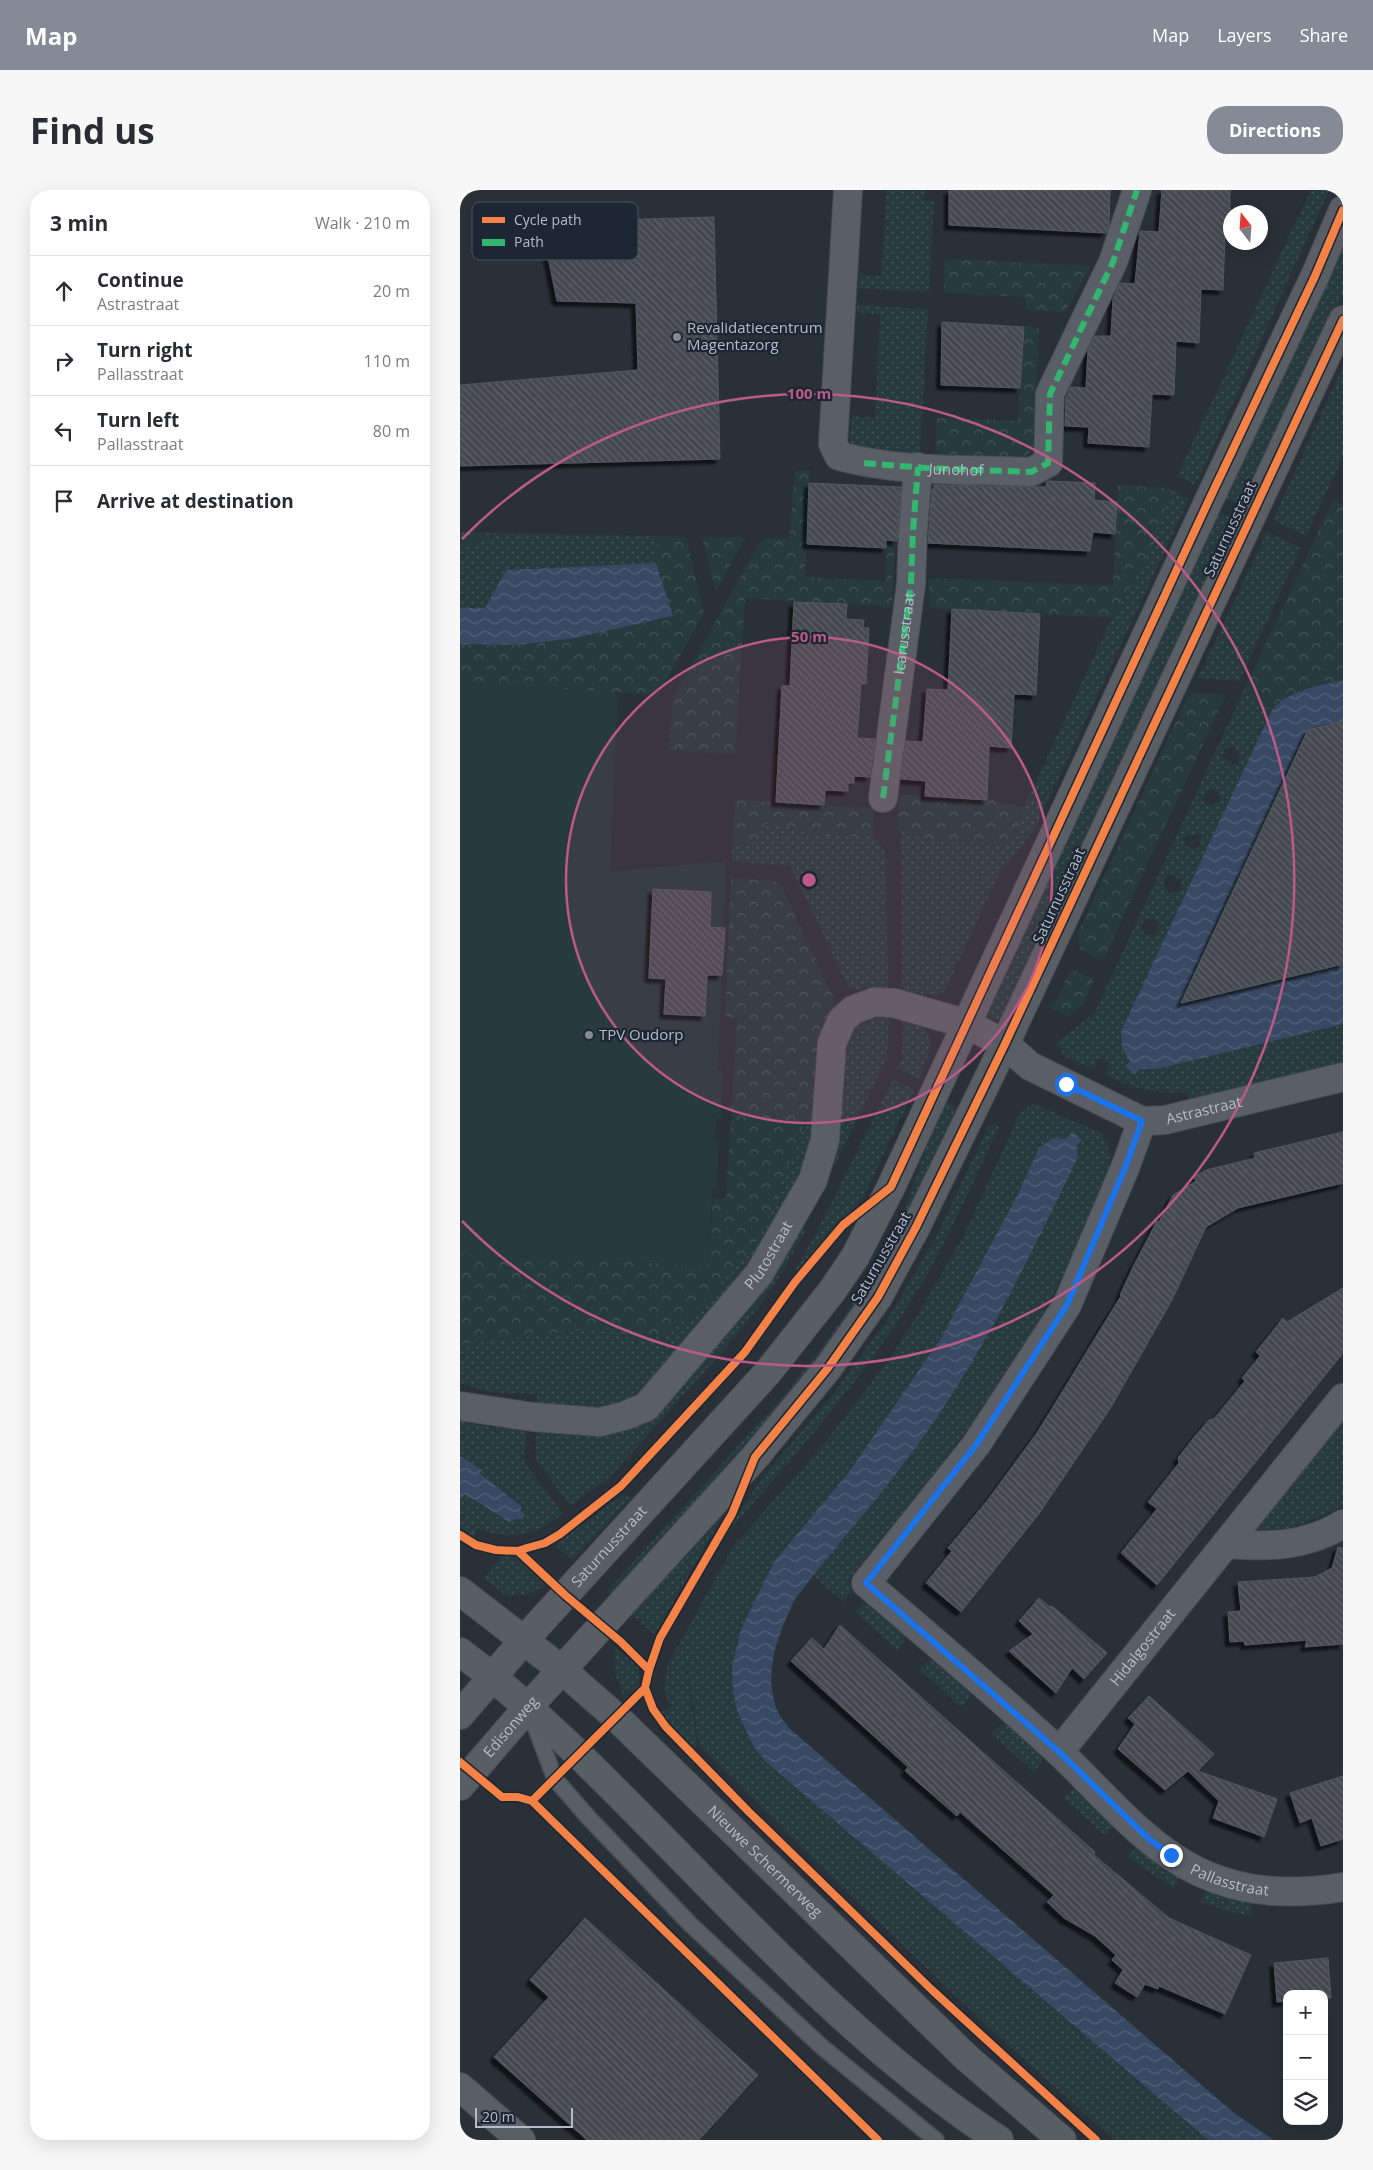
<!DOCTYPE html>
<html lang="en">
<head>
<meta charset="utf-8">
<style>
  body { margin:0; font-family:"Open Sans",sans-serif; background:#f7f7f7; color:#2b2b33 }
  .controls { position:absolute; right:15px; bottom:15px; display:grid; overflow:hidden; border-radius:10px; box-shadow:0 5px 20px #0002 }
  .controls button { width:45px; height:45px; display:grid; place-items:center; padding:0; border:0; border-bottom:1px solid #e1e1e2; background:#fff; color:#2b2b33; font:25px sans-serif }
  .compass { position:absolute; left:763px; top:15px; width:45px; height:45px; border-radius:50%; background:#fff; box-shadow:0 5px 20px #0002; rotate:343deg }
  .scale { position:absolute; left:15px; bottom:12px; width:98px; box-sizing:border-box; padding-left:5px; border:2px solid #b4bcc9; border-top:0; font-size:14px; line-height:18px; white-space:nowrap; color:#b4bcc9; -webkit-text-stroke:4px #1d2633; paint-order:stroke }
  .stop { position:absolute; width:15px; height:15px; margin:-11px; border:4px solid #1a73e8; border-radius:50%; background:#fff }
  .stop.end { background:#1a73e8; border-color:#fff; box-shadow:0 1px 5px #0008 }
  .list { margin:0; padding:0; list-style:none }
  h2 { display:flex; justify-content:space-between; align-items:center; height:65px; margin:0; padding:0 20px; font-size:21px }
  h2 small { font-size:16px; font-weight:400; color:#7c7c81 }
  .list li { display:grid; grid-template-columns:32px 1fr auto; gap:15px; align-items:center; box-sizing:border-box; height:70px; padding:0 20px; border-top:1px solid #e1e1e2 }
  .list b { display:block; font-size:19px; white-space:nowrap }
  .list p { margin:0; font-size:16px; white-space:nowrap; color:#7c7c81 }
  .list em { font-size:16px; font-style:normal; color:#7c7c81 }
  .icon { flex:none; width:28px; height:28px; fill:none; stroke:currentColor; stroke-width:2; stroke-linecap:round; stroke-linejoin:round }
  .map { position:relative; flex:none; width:883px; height:1950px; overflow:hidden; border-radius:20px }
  header { display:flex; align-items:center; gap:30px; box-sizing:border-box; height:70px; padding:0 25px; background:#848b96; color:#fff }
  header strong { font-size:24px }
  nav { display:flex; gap:28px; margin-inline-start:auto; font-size:18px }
  .intro { display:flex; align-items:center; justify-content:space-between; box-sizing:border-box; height:120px; padding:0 30px }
  h1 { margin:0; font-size:35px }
  .button { padding:12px 22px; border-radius:20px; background:#848b96; color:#fff; font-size:18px; font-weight:700 }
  main { display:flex; gap:30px; padding:0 30px }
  aside { flex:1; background:#fff; border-radius:20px; box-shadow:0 5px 20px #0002 }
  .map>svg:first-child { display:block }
  .grass { fill:url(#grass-dots); fill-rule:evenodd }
  .forest { fill:url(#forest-crowns) }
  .pitch { fill:#273a3e }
  .water { fill:url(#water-waves) }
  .building { fill:url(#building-back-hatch); stroke:#52575f; filter:url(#shadow) }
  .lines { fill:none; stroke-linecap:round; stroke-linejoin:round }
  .lane-casing { stroke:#484c53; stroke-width:18 }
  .street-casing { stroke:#484c53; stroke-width:30 }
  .secondary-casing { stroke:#484c53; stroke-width:30 }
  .lane { stroke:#5a5e66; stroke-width:15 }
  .street { stroke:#5a5e66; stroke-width:28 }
  .secondary { stroke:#595d64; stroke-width:28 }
  .quiet { stroke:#33b770; stroke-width:6; stroke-dasharray:12 6; stroke-linecap:butt }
  .cycleway-casing { stroke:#1d2633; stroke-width:11 }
  .cycleway { stroke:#f48246; stroke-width:8 }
  .route { stroke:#1a73e8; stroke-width:6 }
  .ring { fill:none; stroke:#bc5a87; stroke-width:2.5 }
  .poi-dot { fill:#848b96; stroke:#1d2633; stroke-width:2 }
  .labels { text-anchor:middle; stroke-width:4.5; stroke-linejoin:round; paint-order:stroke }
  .poi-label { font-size:15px; fill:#b4bcc9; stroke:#1d2633; text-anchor:start }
  .street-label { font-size:15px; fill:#b4bcc9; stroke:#1d2633 }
  .key { fill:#1d2633; stroke:#4a5360; stroke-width:1 }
  .key-label { font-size:14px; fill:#b4bcc9 }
  .centre { fill:#bc5a87; stroke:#1d2633; stroke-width:2.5 }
  .ring-label { font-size:15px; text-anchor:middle; font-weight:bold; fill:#bc5a87; stroke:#1d2633; stroke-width:4.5; stroke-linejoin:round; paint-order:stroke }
</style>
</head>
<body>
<header>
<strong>Map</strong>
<nav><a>Map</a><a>Layers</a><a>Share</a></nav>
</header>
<div class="intro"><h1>Find us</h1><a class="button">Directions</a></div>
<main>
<aside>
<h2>3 min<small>Walk · 210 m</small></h2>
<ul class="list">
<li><svg class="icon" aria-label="ahead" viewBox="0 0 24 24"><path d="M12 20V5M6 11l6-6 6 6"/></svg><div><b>Continue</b><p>Astrastraat</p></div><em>20 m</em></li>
<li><svg class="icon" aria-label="right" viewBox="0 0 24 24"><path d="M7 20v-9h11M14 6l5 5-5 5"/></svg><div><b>Turn right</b><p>Pallasstraat</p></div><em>110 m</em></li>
<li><svg class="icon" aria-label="left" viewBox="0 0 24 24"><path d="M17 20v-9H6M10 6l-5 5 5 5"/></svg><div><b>Turn left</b><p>Pallasstraat</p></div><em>80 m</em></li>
<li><svg class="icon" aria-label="arrive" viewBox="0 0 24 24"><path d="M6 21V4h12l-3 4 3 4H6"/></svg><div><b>Arrive at destination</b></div></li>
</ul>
</aside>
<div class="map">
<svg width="883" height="1950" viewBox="0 0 883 1950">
  <defs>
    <pattern id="grass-dots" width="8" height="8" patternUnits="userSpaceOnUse" patternTransform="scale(1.25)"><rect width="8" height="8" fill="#273a3e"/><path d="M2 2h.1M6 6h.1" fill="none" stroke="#445559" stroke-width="1.8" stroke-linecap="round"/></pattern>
    <pattern id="forest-crowns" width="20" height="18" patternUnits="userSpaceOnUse" patternTransform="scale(1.25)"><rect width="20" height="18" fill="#273a3e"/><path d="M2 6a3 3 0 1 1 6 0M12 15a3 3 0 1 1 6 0" fill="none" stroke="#445559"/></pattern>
    <pattern id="water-waves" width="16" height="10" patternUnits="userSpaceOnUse" patternTransform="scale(1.25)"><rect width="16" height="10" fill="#384963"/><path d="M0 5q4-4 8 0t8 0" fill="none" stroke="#526178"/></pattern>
    <pattern id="building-back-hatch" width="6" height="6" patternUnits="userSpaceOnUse" patternTransform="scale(1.25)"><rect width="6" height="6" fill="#444950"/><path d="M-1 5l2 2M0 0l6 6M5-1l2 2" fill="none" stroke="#5d6168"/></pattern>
    <filter id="shadow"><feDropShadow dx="-4.5" dy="4.5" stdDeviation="1" flood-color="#0009"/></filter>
  </defs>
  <rect width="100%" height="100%" fill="#2a3038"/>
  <!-- grass -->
  <path class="grass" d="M426 0H465L464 11 474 12 469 102 398 98 399 84 422 86Z
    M851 0H869L736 295 717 286Z
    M883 50V104L783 316 764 307Z
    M397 115 468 119 460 265 398 261 390 252 392 226 415 228 420 124 397 122Z
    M883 176V267L846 346 813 330Z
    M712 300 729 309 575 639 539 684 485 801 476 806 442 801 441 640 466 650 495 653 514 652 539 655 557 646 564 617 652 428 666 405Z
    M757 322 777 330 544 828 534 830 526 823Z
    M807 342 841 358 779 491 738 488Z
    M40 343 197 346 196 373 46 380 25 418H0V360Z
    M783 502 812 520 661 841C660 859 666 868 680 879H697L883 834V873L729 910 727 902C697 905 673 898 645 885L650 873 639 868 633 879 604 866 596 853 635 822ZM772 556 776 559 780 568 778 572 772 575 762 566 764 559ZM752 599 758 602 760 608 758 612 748 616 743 611 746 601ZM737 644 741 646 740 656 736 659 727 657 723 651 725 646ZM709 684 720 689 722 696 720 701 710 703 705 698 703 690ZM688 728 694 729 699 736 694 745C688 746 683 744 681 738L683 731Z
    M305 634 332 636 355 646H413L426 662 428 799 406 797 394 800 388 796 330 676 272 671V656L291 655Z
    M429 827 427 868 375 975 372 973 389 850C396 832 412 828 429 827Z
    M443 828C481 837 471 862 459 889L437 878 442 870Z
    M433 889 454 900 402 1010 346 1070 327 1096 367 1022Z
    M356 903 351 952 342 987 287 1080 200 1182 182 1200 154 1216 77 1215V1204L29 1202 0 1193V1154L160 1136 170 1150 184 1151 214 1139 248 1110 346 933Z
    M482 910 502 920 453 1028 359 1175 153 1407 146 1402 325 1204 380 1133 440 1033Z
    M574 913 642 944 649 954 647 962 652 965 648 973 657 977C623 1046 590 1116 548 1181 501 1255 443 1321 388 1390L393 1399 383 1412 353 1385 451 1264 513 1169 563 1081 617 967 616 956 601 948 579 958 559 1002 481 1148 389 1282 314 1372 276 1518 292 1554 316 1580 748 1950H654L529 1838 378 1693 239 1555 225 1462 237 1555 233 1559 199 1523 210 1517 204 1498 207 1476 274 1355 362 1256 429 1170 458 1124 503 1047 560 923Z
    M532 934 539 937C510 998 484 1060 448 1116 394 1200 328 1273 263 1348L301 1289 371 1207 429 1127 476 1047 529 935Z
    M342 1038 346 1040 317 1091 273 1150 150 1287 110 1316 76 1270V1239L148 1240 310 1090Z
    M883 1226V1315C866 1325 814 1349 796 1339L795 1337Z
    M0 1231 29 1237 66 1239 65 1273 103 1324C96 1329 88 1335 80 1339 62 1347 36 1347 18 1338L13 1347 0 1337V1309L5 1303 40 1328H60L62 1323 61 1316 19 1283 21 1279 0 1266Z
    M164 1304 170 1308 113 1370 97 1357 96 1354Z
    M267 1318 195 1444 193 1443 171 1424Z
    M42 1366H55L86 1396 66 1405 47 1406 24 1388Z
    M407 1412 445 1442 446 1448 437 1460 395 1422 402 1414Z
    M155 1457 179 1478V1496L165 1509 155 1484Z
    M469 1470H477L508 1497 511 1505 501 1517 459 1479Z
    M542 1534H550L582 1564V1572L574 1582 532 1544Z
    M615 1598H620L655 1635 646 1646 604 1608Z
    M681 1655 720 1686 713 1698 668 1667 675 1658Z
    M747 1700 794 1712 790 1726 763 1720 740 1711Z"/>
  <!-- forest -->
  <path class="forest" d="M485 69 631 76 605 122 565 120 566 107 484 103Z
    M564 136 579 138 573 260 562 269 475 265 477 228 558 231Z
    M350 280 345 387 425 391 430 297H437L432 417 285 408 275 564 208 560 213 508 299 353 307 348 329 349 335 281Z
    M658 295 706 298 712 300 684 374 652 428 469 418V388L653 396Z
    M873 310 883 315V490C859 496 828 500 812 520L783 502Z
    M0 342 40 343 0 360Z
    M197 346 226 347 244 423 198 505 0 493V454L58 455 115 448 212 427 196 373Z
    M242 347H286L256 401Z
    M736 503 765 505V507L643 770 620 759 618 743 728 506Z
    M439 605 528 609 564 617 557 646 552 652 539 655 514 652 495 653 466 650 437 640Z
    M275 610 414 618 413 646H355L332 636 305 634 291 655 272 656Z
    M271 688 314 691 320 694 376 813 356 903 301 1046 248 1110 214 1139 184 1151 170 1150 159 1136 0 1154V1063L247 1076 253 1008H266L277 828 265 826Z
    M611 779 634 789 623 815 607 827 588 817 597 809Z"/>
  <!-- pitch -->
  <path class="pitch" d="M0 493 143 501 158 504 150 682 266 671 258 879 263 880 261 929H256L255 948 259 949 257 998H253L247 1076 0 1063Z"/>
  <!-- water -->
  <path class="water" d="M196 373 213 426 115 448 58 455 0 454V418H25L46 380Z
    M883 490V531L854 537 721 813 883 774V834L697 879H680L675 884 665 877 670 871 662 858 661 841 812 520C828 500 859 496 883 490Z
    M613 942 622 950 616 956 618 967C569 1069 519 1173 451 1264 414 1314 372 1360 335 1409 319 1443 304 1477 315 1514 317 1523 324 1531 329 1538L774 1923 814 1950H748L305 1571 292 1554 276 1518 273 1497 272 1477 281 1439 314 1372 389 1282 481 1148 559 1002 579 958 593 948 606 949Z
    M0 1266 22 1280 19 1283 61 1316V1321L65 1325 62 1329H55L49 1332 5 1304 0 1309Z"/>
  <!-- building -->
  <path class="building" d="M489 0H650L649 36 646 43 489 35Z
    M702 0H770V47H765L763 100 741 99 739 153 716 151 714 205 692 204 689 257 628 253 629 237 605 236 606 208 611 197 626 198 628 160 635 146H651L653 109 660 93 675 94 680 41 699 42Z
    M254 27 260 269 0 276V195L178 180 176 113 97 111 81 32Z
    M482 132 564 137 560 198 481 195Z
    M587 291 635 293 634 310 657 312 655 344 633 342 630 361 468 353 472 299H474V295L586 297Z
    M349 293 441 297 437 351 426 350V358L347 354Z
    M334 412 387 414 386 429 404 430 403 438H409L406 494H401L397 548 415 549 410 587 394 586V593H388V601L365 600 364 615 316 612 322 496H330Z
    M492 419 580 424 576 505 554 504 551 558 529 556 527 610 465 606 466 591 441 589 446 551 463 552 467 499 488 500Z
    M883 531V774L721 813 848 540Z
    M193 699 251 702 250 737 265 738 262 785H247L245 826 204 824 206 789 189 788Z
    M883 942V993L778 1018 746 1037 712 1110 650 1219 578 1325 501 1422 466 1393 492 1361 488 1358 527 1311 577 1243 661 1106 660 1105 673 1077 697 1031 699 1032 713 1005 736 991 734 987 746 980 795 968 794 963Z
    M883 1098V1163L697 1395 661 1363 697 1319 688 1312 719 1273 718 1268 736 1245 749 1230 754 1229 785 1191 782 1188 800 1166 796 1162 823 1128 827 1132Z
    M878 1357 883 1358V1454L845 1457 847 1450 785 1455 784 1451 770 1452 768 1422 781 1421 778 1392 855 1387 872 1378Z
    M579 1408 590 1417 592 1416 647 1463 624 1489 612 1478 596 1503 549 1461 573 1444 559 1431Z
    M380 1435 635 1662 634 1665 709 1728 791 1765 765 1824 699 1796 698 1799 685 1794 677 1807 655 1793 663 1780 652 1770 656 1765 635 1746 604 1728 587 1712 594 1705 500 1622 497 1626 445 1581 448 1577 331 1471 352 1448 364 1459Z
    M689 1506 754 1564 738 1581 817 1609 804 1647 753 1628 759 1611 728 1581 705 1600 658 1559 675 1534 668 1528Z
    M883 1586V1649L861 1656 852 1628 840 1633 830 1603Z
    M125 1728 298 1885 239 1950H127L34 1867 89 1807 70 1790Z
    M868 1768 871 1808H864V1804H827V1811L817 1812 814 1773Z"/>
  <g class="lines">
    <!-- lane casing -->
    <g class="lane-casing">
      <path id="lane" d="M72 1528 95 1589 128 1627 230 1734 362 1857 476 1950"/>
    </g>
    <!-- street casing -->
    <g class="street-casing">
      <g id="street">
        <path id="s1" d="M388 0 373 254 379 266C441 283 508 279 571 282L588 273 590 204 653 72 677 0"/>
        <path id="s2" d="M423 608 451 394 453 341 458 277"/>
        <path id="s3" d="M682 931 665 978 607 1115 516 1255 406 1393C471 1449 537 1504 599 1562 643 1603 684 1656 739 1682 786 1704 833 1705 883 1697"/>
        <path id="s4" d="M0 1216 73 1227 140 1232 164 1226 186 1217 299 1084 353 990 365 950 372 853 382 830 393 820 414 812 434 813 507 834 545 854 570 876 682 931 705 930 883 887"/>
        <path d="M766 1354C809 1357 845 1357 883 1334"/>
        <path id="s5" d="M599 1562 883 1208"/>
        <path d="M0 1897 61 1950"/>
      </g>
    </g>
    <!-- secondary casing -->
    <g class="secondary-casing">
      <g id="secondary">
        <path id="s6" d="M0 1401 102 1480 156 1527 507 1868 602 1950"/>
        <path d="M0 1462C75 1518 140 1585 205 1651 309 1757 414 1868 539 1950"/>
        <path id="s7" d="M0 1525 64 1450 308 1182 372 1101 395 1067 431 997 749 310 855 86 883 20"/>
        <path id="s8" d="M0 1596 68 1517 295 1267 368 1178 418 1107 456 1037 545 854 883 130"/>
      </g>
    </g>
    <!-- lane -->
    <use href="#lane" class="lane"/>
    <!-- street -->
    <use href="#street" class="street"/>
    <!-- secondary -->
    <use href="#secondary" class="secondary"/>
    <!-- quiet -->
    <path class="quiet" d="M404 273 466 278 571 282 588 273 590 204 653 72 677 0
      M423 608 451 394 453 341 458 277"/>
    <!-- cycleway casing -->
    <g class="cycleway-casing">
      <path id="cycleway" d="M0 1345 16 1355 36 1360 58 1361 67 1358 85 1353 100 1344 161 1296 285 1162 335 1092 383 1035 431 997 749 310 855 86 883 20
        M58 1361 105 1405 161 1452 189 1480
        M0 1572 42 1607H58L72 1611 418 1950
        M72 1611 185 1498
        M636 1950 472 1800 289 1622 206 1537 193 1519 185 1498 189 1480 200 1448 272 1324 295 1267 368 1178 418 1107 456 1037 545 854 883 130"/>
    </g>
    <!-- cycleway -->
    <use href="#cycleway" class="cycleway"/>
  </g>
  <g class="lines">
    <!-- route -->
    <path class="route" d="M606 894 682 931 665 978 607 1115 516 1255 406 1393 599 1562 689 1649 711 1665"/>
  </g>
  <!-- distance rings -->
  <circle cx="349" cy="690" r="243" fill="#bc5a87" fill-opacity=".12"/>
  <g class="ring">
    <circle cx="349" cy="690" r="243"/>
    <path d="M2 349A486 486 0 1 1 2 1031"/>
  </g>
  <!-- markers -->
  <g class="poi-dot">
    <circle cx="217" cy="147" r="5"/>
    <circle cx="129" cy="845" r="5"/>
  </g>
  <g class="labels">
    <!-- poi labels -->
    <g class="poi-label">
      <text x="227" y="143">Revalidatiecentrum<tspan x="227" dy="17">Magentazorg</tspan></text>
      <text x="139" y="850">TPV Oudorp</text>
    </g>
    <!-- street labels -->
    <g class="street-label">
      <text dy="5" stroke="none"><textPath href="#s1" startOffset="386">Junohof</textPath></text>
      <text transform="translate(770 339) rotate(-65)" y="5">Saturnusstraat</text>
      <text dy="5" stroke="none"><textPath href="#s2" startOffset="166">Icarusstraat</textPath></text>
      <text transform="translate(599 706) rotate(-65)" y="5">Saturnusstraat</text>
      <text dy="5" stroke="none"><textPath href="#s4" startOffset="1034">Astrastraat</textPath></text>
      <text dy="5" stroke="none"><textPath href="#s4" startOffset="385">Plutostraat</textPath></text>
      <text transform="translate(421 1068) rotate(-60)" y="5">Saturnusstraat</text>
      <text dy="5" stroke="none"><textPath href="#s7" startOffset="225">Saturnusstraat</textPath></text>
      <text dy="5" stroke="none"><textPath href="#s5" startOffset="134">Hidalgostraat</textPath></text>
      <text dy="5" stroke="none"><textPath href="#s8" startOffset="78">Edisonweg</textPath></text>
      <text dy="5" stroke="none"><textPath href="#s6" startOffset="408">Nieuwe Schermerweg</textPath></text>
      <text dy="5" stroke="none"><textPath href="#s3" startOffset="1016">Pallasstraat</textPath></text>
    </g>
  </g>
  <!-- legend -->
  <rect x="12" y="12" width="166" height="58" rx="8" class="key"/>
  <rect x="22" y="27" width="23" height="6" fill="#f48246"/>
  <rect x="22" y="49" width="23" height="7" fill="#33b770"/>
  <g class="key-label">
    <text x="54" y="35">Cycle path</text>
    <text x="54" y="57">Path</text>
  </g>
  <circle cx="349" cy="690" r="8" class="centre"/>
  <g class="ring-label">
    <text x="349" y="209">100 m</text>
    <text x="349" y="452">50 m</text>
  </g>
</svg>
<div class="controls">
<button>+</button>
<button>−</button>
<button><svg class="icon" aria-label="layers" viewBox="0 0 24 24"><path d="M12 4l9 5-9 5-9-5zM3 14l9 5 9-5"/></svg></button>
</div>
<svg class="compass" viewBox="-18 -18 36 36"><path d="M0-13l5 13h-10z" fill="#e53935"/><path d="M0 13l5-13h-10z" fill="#7c7c81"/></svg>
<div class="scale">20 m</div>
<div class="stop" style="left:606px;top:894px"></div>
<div class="stop end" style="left:711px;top:1665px"></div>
</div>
</main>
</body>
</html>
